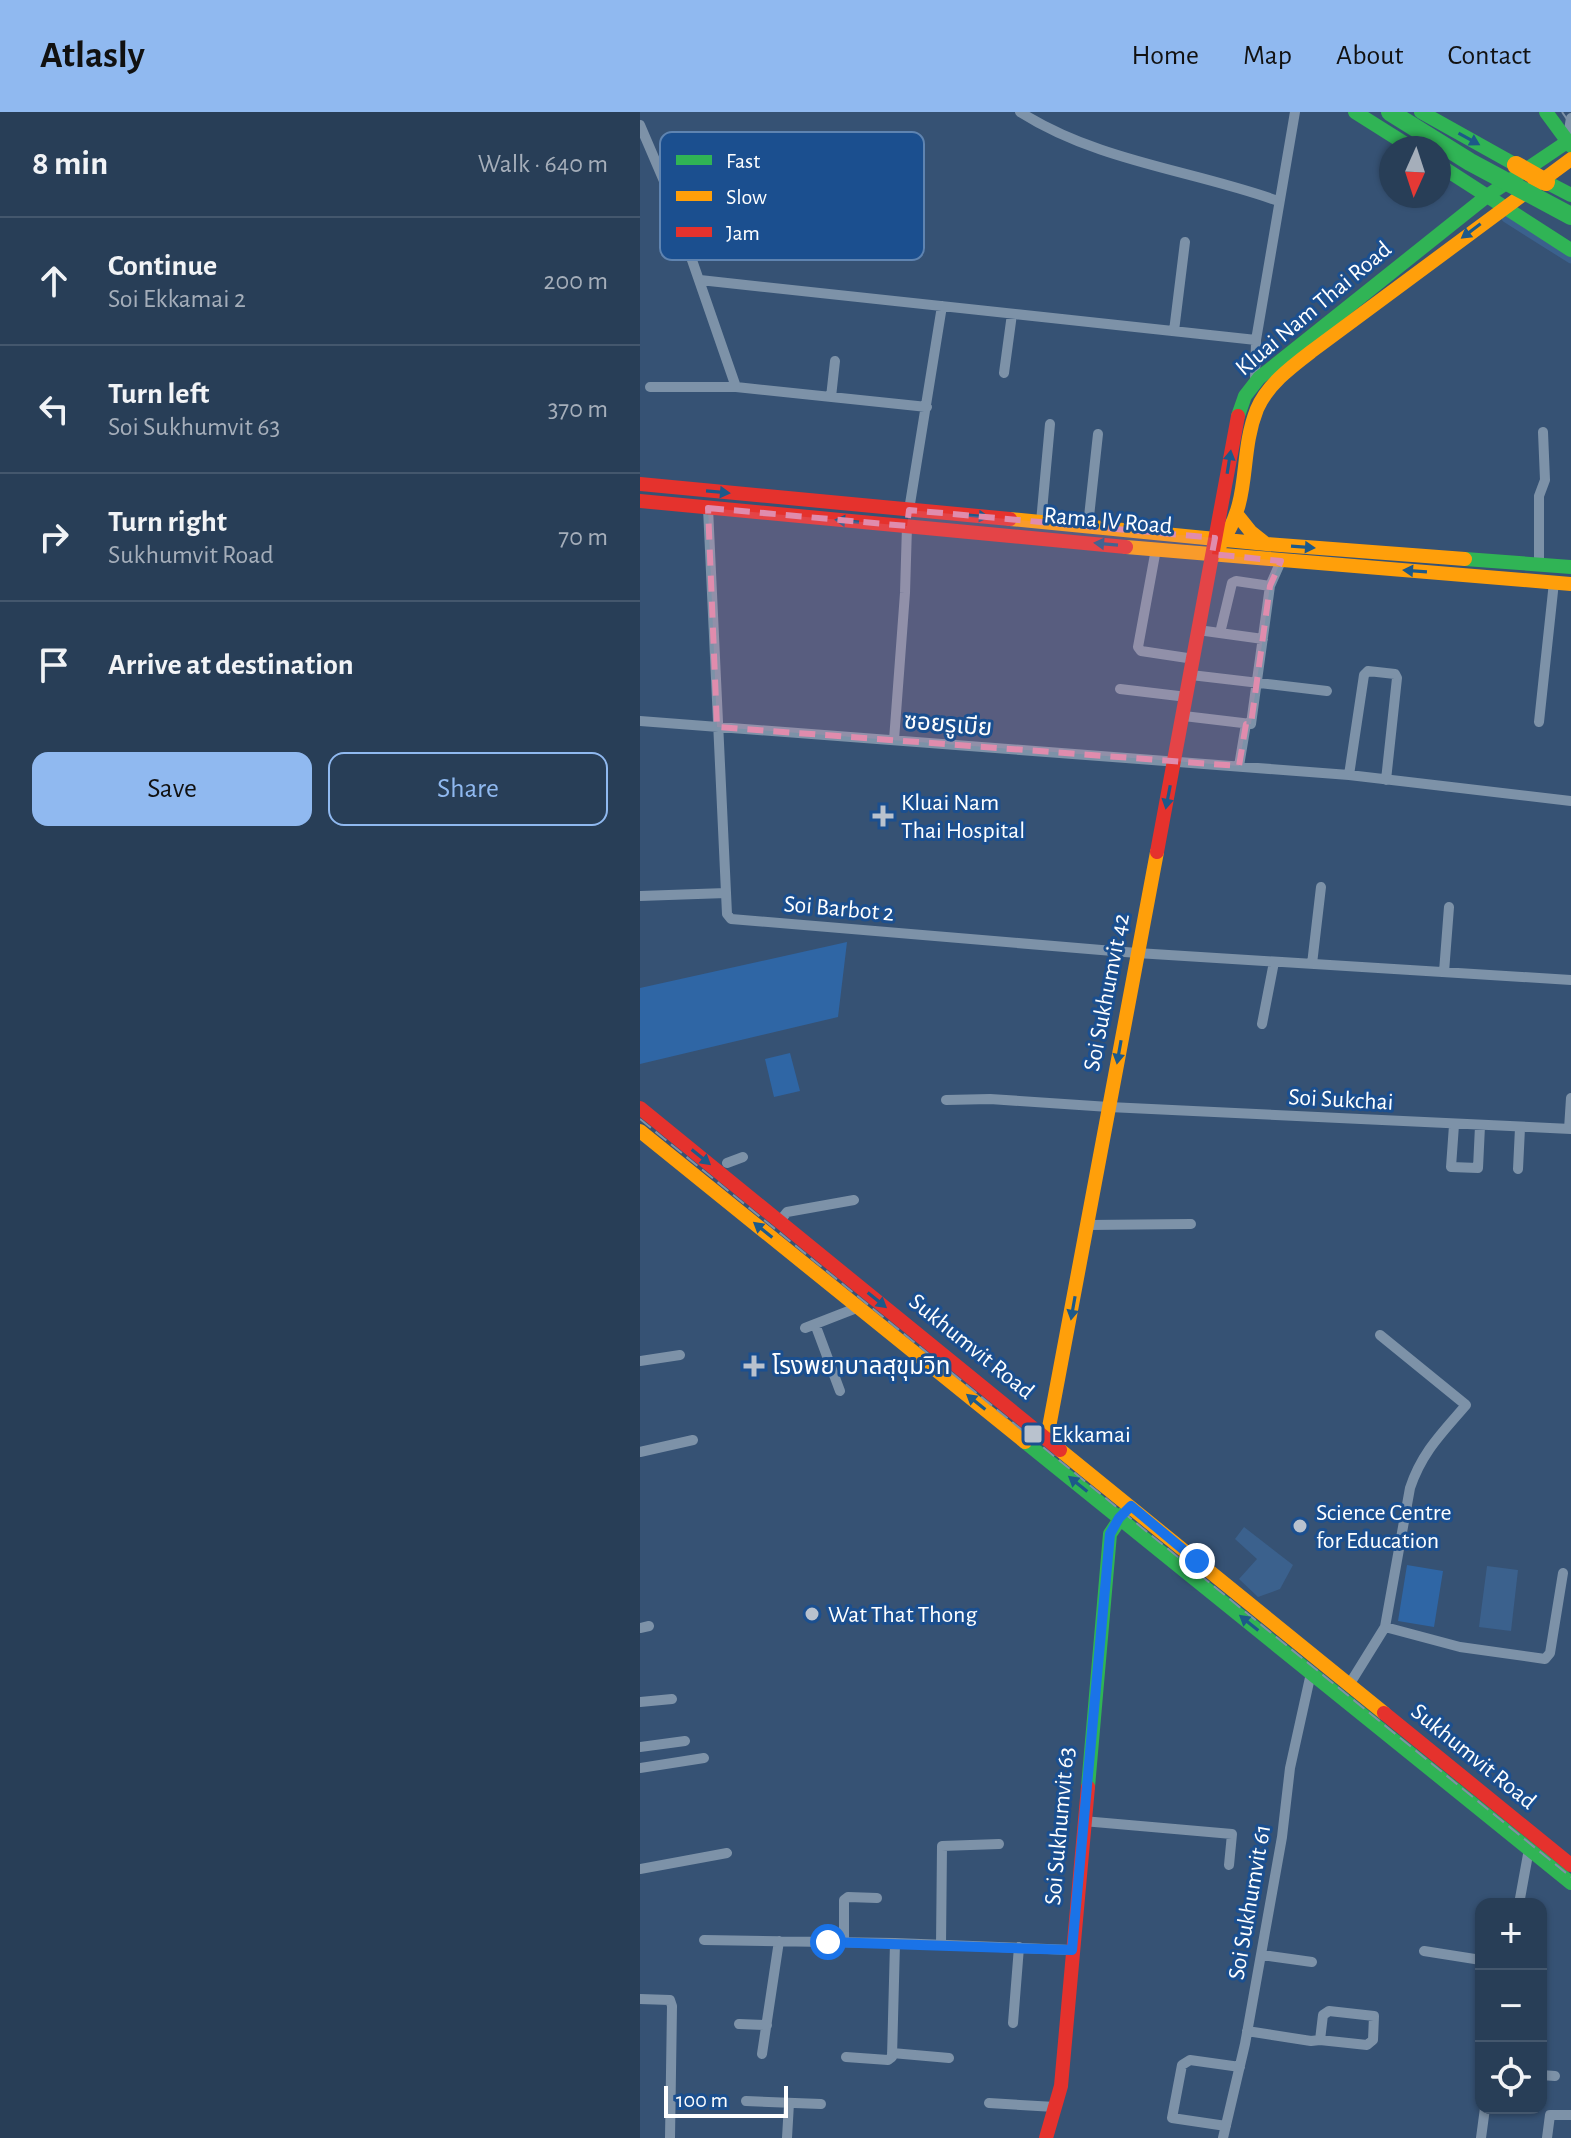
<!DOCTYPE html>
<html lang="en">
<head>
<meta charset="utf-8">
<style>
  body { margin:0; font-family:"Alegreya Sans","Noto Sans Thai",sans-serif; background:#344961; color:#f1f3f6 }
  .controls { position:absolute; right:24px; bottom:24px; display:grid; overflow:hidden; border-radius:16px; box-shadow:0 2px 6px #0004 }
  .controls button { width:72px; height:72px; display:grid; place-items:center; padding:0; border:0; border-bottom:2px solid #44576d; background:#283e57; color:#f1f3f6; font:40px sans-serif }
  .compass { position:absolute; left:739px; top:24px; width:72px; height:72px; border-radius:50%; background:#283e57; box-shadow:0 2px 6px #0004; rotate:183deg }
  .scale { position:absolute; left:24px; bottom:20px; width:124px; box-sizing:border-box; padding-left:8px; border:4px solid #fff; border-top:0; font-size:22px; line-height:28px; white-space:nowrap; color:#fff; -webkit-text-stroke:6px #1b4f8f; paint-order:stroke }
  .stop { position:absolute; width:24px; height:24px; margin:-18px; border:6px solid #1a73e8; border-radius:50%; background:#fff }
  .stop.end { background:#1a73e8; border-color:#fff; box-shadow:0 2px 8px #0008 }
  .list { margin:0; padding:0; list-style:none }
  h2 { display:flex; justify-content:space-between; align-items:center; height:104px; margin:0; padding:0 32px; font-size:34px }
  h2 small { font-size:26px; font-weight:400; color:#a5aeba }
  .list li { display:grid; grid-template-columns:52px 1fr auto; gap:24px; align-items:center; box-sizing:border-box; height:128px; padding:0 32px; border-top:2px solid #44576d }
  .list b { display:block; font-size:30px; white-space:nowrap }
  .list p { margin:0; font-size:26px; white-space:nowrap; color:#a5aeba }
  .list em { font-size:26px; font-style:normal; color:#a5aeba }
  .actions { display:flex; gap:16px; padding:24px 32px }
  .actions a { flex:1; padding:18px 0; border:2px solid #90b9f0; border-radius:16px; text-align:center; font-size:28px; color:#90b9f0 }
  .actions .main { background:#90b9f0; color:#111 }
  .icon { flex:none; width:44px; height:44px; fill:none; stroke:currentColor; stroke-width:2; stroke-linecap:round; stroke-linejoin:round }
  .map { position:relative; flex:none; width:931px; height:2026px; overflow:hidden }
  header { display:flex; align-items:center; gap:48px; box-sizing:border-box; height:112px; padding:0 40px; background:#90b9f0; color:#111 }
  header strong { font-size:38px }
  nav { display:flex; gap:44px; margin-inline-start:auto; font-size:28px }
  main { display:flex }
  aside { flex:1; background:#283e57 }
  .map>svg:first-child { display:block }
  .green { fill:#2f66a5 }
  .water { fill:#3b618d }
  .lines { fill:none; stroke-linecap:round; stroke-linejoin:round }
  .canal { stroke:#3b618d; stroke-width:9 }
  .street { stroke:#7d92a8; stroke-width:10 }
  .fast { stroke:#30b455; stroke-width:14 }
  .slow { stroke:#ff9f0a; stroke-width:14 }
  .jam { stroke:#e5322d; stroke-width:14 }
  .rail { stroke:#7e92a7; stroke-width:2; stroke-dasharray:14 6; stroke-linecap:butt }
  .fast-bridge { stroke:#30b455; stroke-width:18 }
  .slow-bridge { stroke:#ff9f0a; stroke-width:18 }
  .oneway { fill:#1d5989 }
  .route { stroke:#1a73e8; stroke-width:10 }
  .marked { fill:#e08cad; fill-opacity:0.2; stroke:#e08cad; stroke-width:6; stroke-dasharray:16 10; stroke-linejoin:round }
  .poi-dot { fill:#b9c2ce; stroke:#1b4f8f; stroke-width:3 }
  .labels { text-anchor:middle; stroke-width:6; stroke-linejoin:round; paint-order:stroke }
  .street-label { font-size:24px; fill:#fff; stroke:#1b4f8f }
  .poi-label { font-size:24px; fill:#fff; stroke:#1b4f8f; text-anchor:start }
  .key { fill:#1b4f8f; stroke:#5f84b1; stroke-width:2 }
  .key-label { font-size:22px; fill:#fff }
</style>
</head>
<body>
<header>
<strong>Atlasly</strong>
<nav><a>Home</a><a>Map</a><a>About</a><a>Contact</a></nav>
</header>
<main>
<aside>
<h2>8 min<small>Walk · 640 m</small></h2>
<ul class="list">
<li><svg class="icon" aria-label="ahead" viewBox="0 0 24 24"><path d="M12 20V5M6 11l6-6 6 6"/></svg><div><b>Continue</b><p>Soi Ekkamai 2</p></div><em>200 m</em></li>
<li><svg class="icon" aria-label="left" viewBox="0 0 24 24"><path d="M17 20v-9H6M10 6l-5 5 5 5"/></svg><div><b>Turn left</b><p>Soi Sukhumvit 63</p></div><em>370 m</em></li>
<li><svg class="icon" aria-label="right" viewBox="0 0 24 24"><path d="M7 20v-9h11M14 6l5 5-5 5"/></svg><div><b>Turn right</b><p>Sukhumvit Road</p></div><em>70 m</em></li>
<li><svg class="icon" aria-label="arrive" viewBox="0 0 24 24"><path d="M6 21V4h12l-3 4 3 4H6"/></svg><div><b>Arrive at destination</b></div></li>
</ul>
<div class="actions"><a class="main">Save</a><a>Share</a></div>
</aside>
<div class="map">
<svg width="931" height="2026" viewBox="0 0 931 2026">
  <rect width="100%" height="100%" fill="#365274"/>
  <!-- green -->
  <path class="green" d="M207 830 198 905 0 952V876Z
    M150 941 160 979 134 985 125 947Z
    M767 1453 803 1459 794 1515 758 1509Z"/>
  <!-- water -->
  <path class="water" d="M604 1415 653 1453 640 1477 618 1485 599 1467 617 1447 595 1427Z
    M847 1454 878 1458 871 1519 839 1515Z"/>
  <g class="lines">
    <!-- canal -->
    <path class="canal" d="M866 106 931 147"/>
    <!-- street -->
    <path class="street" d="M380 0C459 50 552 58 638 89
      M0 13 27 76 96 275
      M927 30 931 6
      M60 168 616 228
      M534 219 545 130
      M364 261 372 202
      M615 270 616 228 655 0
      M10 275H96L287 295
      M191 285 195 249
      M68 396 87 802 91 807 497 841 931 868
      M269 398 302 194
      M401 410 410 312
      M448 414 458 322
      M516 437 498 535 501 539 554 547
      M899 453V384L905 368 903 320
      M558 518 623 527
      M580 521 592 471 596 469 630 474
      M551 563 687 579
      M480 577 547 585
      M544 604 611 612 630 474 641 449
      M0 609 709 663 931 689
      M899 610 914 470
      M254 628 265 481 267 414
      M599 654 606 612
      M709 663 724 563 728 559 755 562 757 566 746 668
      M0 784 86 781
      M672 852 681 775
      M804 860 809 795
      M622 912 634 850
      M306 988 350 987 469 995 931 1017
      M814 1013 811 1055 838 1056 840 1014
      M929 1017 931 986
      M87 1051 103 1045
      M878 1057 880 1016
      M140 1109 147 1100 214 1088
      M448 1113 551 1112
      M175 1212 200 1279
      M165 1216 219 1195
      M0 1249 40 1243
      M0 1340 53 1328
      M745 1515 820 1535 905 1547 910 1541 923 1461
      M0 1516 9 1514
      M709 1573 745 1515 770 1376C782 1340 802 1321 826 1293L740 1223
      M0 1590 32 1587
      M0 1635 45 1629
      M0 1656 64 1646
      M443 1709 592 1722 589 1753
      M0 1757 87 1741
      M879 1792 889 1737
      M64 1828 255 1831 432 1838
      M204 1830V1788L208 1785 237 1786
      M301 1833 302 1734 359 1732
      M784 1839 841 1848
      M622 1843 672 1850
      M0 1887 30 1888 32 1894 30 2026
      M373 1911 379 1835
      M99 1912 127 1913
      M607 1919 671 1929 680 1928 683 1903 689 1899 734 1904 733 1928 727 1933 680 1928
      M252 1941 309 1946
      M122 1942 139 1829
      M206 1945 248 1948 252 1945 255 1831
      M901 1963 915 1964
      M106 1989 181 1992
      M349 1991 415 1995
      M586 2014 532 2006 542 1953 550 1948 600 1955
      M147 2026 149 1991
      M583 2026 605 1932 642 1725 650 1656 671 1561
      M841 2026 845 1996
      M907 2026 910 2003H931"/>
    <!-- fast -->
    <path class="fast" d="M715 0 772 36
      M781 0 876 53
      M906 0 931 34
      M799 53 931 138
      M906 70 931 83
      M598 304 605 284 619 266 847 84 927 30
      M825 447 931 455
      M385 1330 931 1771
      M448 1675 470 1422 484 1401"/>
    <!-- slow -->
    <path class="slow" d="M599 405 611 420 626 432
      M370 407 627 432 825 447
      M580 433C613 386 598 345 617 297 627 273 651 255 672 239L931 47
      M486 435 931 472
      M0 1019 385 1330
      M407 1326 517 740
      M420 1338 744 1601"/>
    <!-- jam -->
    <path class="jam" d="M0 372 370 407
      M0 389 486 435
      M517 740 598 304
      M0 996 420 1338
      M744 1601 931 1753
      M406 2026 421 1974 448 1675"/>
    <!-- rail -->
    <path class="rail" d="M922 0 931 13
      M0 1007 931 1765"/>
    <!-- fast-bridge -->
    <path class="fast-bridge" d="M750 0 830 50 931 104"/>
    <!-- slow-bridge -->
    <path class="slow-bridge" d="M876 53 906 70"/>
  </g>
  <!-- one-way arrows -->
  <defs><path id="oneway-solid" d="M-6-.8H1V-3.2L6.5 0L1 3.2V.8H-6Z" transform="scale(2)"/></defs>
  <g class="oneway">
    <use href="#oneway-solid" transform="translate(829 27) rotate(29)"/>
    <use href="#oneway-solid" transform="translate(831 119) rotate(143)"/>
    <use href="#oneway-solid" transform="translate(589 350) rotate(-81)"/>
    <use href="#oneway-solid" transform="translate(78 380) rotate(5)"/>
    <use href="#oneway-solid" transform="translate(337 404) rotate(5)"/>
    <use href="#oneway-solid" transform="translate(207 409) rotate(-175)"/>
    <use href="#oneway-solid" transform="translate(466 432) rotate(-175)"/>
    <use href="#oneway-solid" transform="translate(663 435) rotate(4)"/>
    <use href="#oneway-solid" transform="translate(775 459) rotate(-176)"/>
    <use href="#oneway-solid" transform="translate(528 685) rotate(101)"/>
    <use href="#oneway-solid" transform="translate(479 940) rotate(100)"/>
    <use href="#oneway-solid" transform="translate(61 1045) rotate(39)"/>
    <use href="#oneway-solid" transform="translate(123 1118) rotate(-141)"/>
    <use href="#oneway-solid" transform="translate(237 1188) rotate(39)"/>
    <use href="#oneway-solid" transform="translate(433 1196) rotate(100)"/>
    <use href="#oneway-solid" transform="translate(336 1290) rotate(-141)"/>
    <use href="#oneway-solid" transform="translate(438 1372) rotate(-141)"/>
    <use href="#oneway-solid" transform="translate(609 1511) rotate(-141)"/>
  </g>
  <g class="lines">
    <!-- route -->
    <path class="route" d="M188 1830 432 1838 470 1422 479 1406 491 1394 557 1449"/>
  </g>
  <!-- marked area -->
  <path class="marked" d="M68 396 267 414 269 398 575 426 572 442 641 449 630 474 611 612H606L599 654 77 615Z"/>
  <!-- markers -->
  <g class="poi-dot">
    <path d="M239 692h8v8h8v8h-8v8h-8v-8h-8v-8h8z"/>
    <path d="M110 1242h8v8h8v8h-8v8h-8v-8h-8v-8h8z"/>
    <rect x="383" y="1312" width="20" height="20" rx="4"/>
    <circle cx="660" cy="1414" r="8"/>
    <circle cx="172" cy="1502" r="8"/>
  </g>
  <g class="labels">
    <!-- street labels -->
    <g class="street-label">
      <text transform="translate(673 196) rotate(-40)" y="8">Kluai Nam Thai Road</text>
      <text transform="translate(468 408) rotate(5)" y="8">Rama IV Road</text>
      <text transform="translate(308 612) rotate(5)" y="8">ซอยรูเบีย</text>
      <text transform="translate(199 796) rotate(5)" y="8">Soi Barbot 2</text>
      <text transform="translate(466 880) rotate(-79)" y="8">Soi Sukhumvit 42</text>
      <text transform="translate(701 987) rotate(3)" y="8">Soi Sukchai</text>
      <text transform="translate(332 1234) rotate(39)" y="8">Sukhumvit Road</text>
      <text transform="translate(834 1644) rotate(39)" y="8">Sukhumvit Road</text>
      <text transform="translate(419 1714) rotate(-85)" y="8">Soi Sukhumvit 63</text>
      <text transform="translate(609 1790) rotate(-80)" y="8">Soi Sukhumvit 61</text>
    </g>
    <!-- poi labels -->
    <g class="poi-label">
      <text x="261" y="698">Kluai Nam<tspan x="261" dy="28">Thai Hospital</tspan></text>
      <text x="132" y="1262">โรงพยาบาลสุขุมวิท</text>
      <text x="411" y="1330">Ekkamai</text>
      <text x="676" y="1408">Science Centre<tspan x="676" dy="28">for Education</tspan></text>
      <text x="188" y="1510">Wat That Thong</text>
    </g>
  </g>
  <!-- legend -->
  <rect x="20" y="20" width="264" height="128" rx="12" class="key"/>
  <rect x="36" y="43" width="36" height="10" fill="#30b455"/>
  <rect x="36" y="79" width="36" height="10" fill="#ff9f0a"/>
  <rect x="36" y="115" width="36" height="10" fill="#e5322d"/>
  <g class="key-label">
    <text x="86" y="56">Fast</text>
    <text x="86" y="92">Slow</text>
    <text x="86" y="128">Jam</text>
  </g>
</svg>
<div class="controls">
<button>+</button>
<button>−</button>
<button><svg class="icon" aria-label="locate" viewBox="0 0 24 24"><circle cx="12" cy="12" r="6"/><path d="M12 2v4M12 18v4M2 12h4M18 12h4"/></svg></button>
</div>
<svg class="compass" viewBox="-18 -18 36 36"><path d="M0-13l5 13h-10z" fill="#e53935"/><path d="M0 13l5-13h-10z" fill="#a5aeba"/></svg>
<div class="scale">100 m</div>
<div class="stop" style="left:188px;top:1830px"></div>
<div class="stop end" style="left:557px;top:1449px"></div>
</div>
</main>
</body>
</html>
